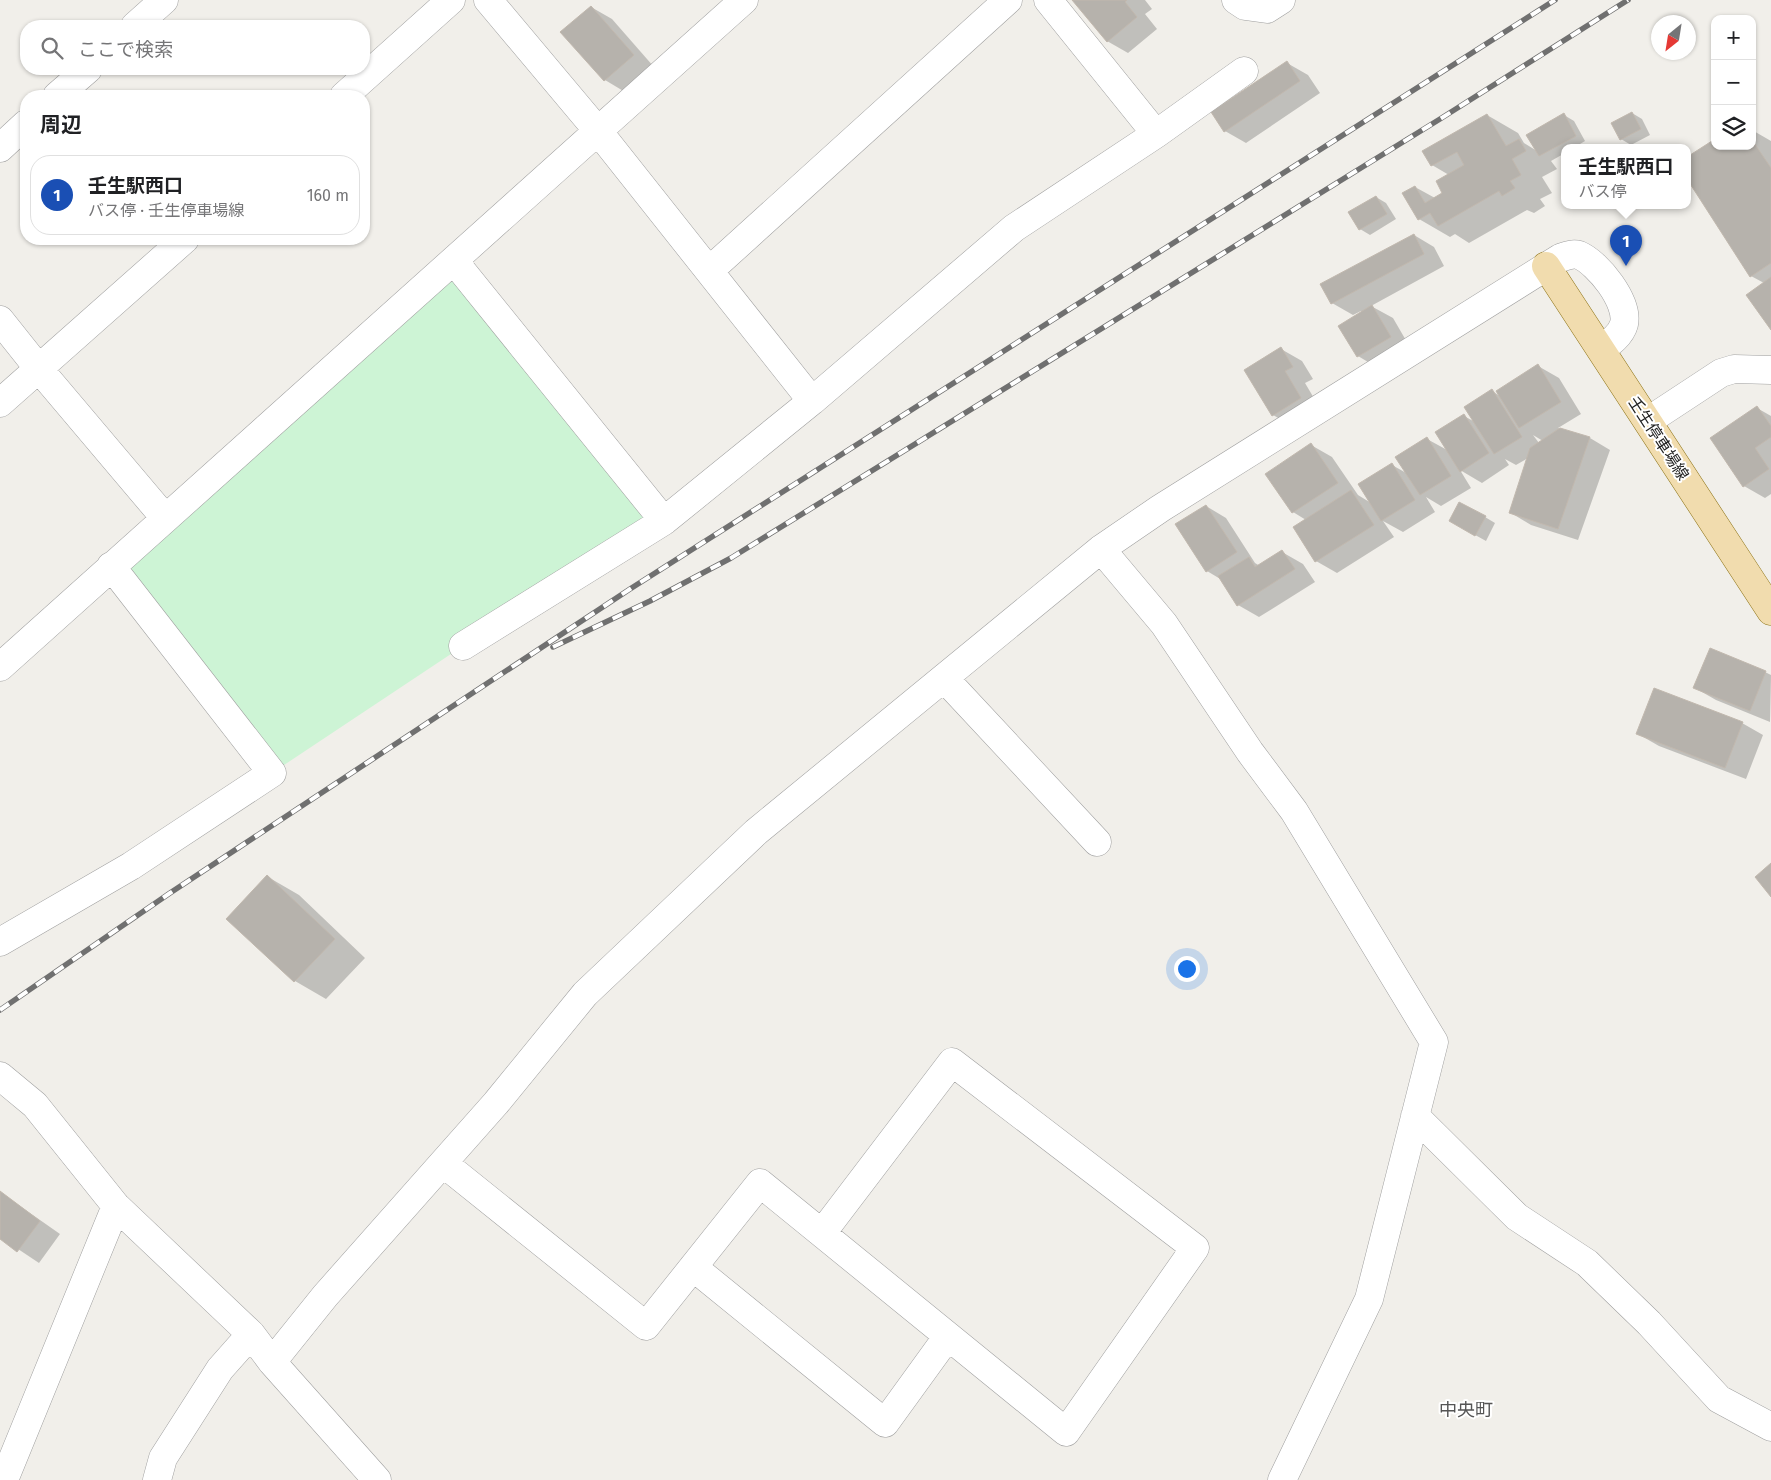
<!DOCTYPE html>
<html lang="ja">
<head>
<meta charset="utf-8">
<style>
  body { margin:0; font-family:"Fira Sans","Noto Sans JP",sans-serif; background:#f6f6f6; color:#202124 }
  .controls { position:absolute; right:15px; top:15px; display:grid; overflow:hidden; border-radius:10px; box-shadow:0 1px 4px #0004 }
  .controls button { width:45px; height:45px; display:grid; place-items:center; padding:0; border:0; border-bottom:1px solid #e0e0e0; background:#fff; color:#202124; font:25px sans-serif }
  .compass { position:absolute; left:1651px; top:15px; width:45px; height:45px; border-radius:50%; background:#fff; box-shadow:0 1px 4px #0004; rotate:210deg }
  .you { position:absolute; left:1186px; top:968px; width:18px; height:18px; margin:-12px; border:4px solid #fff; border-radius:50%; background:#1a73e8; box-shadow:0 0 0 8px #1a73e833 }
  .badge { display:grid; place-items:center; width:32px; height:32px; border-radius:50%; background:#111827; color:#fff; font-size:16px; font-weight:700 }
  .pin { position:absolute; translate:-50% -41px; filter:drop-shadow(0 1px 2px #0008) }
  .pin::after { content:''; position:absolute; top:26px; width:18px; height:15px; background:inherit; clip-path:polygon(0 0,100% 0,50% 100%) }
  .popup { position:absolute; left:1561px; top:144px; width:130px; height:65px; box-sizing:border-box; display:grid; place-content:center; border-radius:10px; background:#fff; filter:drop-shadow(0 1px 4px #0005); font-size:16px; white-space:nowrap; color:#757577 }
  .popup b { font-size:19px; color:#202124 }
  .popup::after { content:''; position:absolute; left:50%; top:100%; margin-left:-10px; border:10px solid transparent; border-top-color:#fff }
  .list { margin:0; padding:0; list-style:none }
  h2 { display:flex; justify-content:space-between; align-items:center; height:65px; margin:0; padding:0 20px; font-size:21px }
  h2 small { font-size:16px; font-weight:400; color:#757577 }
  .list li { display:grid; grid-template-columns:32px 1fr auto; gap:15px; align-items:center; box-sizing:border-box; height:80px; margin:0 10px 10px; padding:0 10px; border:1px solid #e0e0e0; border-radius:20px }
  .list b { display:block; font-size:19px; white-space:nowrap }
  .list p { margin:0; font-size:16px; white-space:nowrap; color:#757577 }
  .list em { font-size:16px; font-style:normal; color:#757577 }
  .icon { flex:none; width:28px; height:28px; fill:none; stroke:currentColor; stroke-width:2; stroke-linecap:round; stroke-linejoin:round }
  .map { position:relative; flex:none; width:1771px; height:1480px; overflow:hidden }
  .search { position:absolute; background:#fff; box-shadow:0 1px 4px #0004; left:20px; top:20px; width:350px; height:55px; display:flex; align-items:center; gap:12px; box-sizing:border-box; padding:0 18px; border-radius:20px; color:#757577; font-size:19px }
  .panel { position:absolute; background:#fff; box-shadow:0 1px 4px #0004; left:20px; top:90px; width:350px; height:155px; border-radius:20px }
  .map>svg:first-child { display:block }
  .park { fill:#cdf4d5 }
  .shadow { fill:#0003; fill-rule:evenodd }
  .building { fill:#b6b2ac; stroke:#c1b8ae }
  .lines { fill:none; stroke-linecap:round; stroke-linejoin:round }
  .minor-casing { stroke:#9f9f9f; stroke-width:29 }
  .major-casing { stroke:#8c7214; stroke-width:29 }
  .minor { stroke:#fff; stroke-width:28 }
  .major { stroke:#f1dcae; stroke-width:28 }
  .rail-casing { stroke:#707070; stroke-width:5.5 }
  .rail { stroke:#fff; stroke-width:4; stroke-dasharray:11; stroke-linecap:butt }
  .labels { text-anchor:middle; stroke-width:4; stroke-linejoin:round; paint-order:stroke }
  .street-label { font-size:16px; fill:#222; stroke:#fff }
  .neighbourhood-label { font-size:18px; fill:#555; stroke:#fff }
</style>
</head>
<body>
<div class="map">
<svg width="1771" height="1480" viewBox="0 0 1771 1480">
  <rect width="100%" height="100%" fill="#f1efea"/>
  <!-- park -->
  <path class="park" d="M454 261 664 521 463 646 272 773 111 566Z"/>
  <!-- shadow -->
  <path class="shadow" d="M1074 0H1145L1152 9 1145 14 1157 29 1128 53 1107 41Z
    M591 7 612 19 654 67 625 92 605 80Z
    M1287 63 1308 75 1320 93 1246 143 1225 131Z
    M1632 113 1642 119 1650 135 1631 145 1621 139Z
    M1487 115 1518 133 1524 143 1537 151 1564 115 1574 121 1585 141 1575 147H1565V153L1551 161 1557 169 1542 177 1552 193 1540 199 1545 206 1534 213 1527 210 1469 243 1455 234 1450 237 1419 219 1404 193 1415 187 1435 198 1444 193 1449 175 1432 165Z
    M1752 130 1771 141V328L1764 283 1751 276 1687 177 1715 146H1752Z
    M1376 197 1386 203 1396 219 1370 235 1360 229Z
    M1414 235 1434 247 1444 266 1371 306 1393 318 1411 349 1378 368 1358 356 1361 311 1353 315 1332 303Z
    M1281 349 1302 361 1313 379 1305 383 1321 410 1294 427 1273 415Z
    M1538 366 1559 378 1581 414 1558 428 1590 438 1610 450 1578 540 1531 525 1511 513 1528 458 1516 465 1505 459 1509 465 1482 483 1460 470 1471 488 1441 506 1426 497 1435 512 1403 532 1383 521 1394 537 1337 573 1316 561 1294 527 1306 520 1293 512 1311 445 1332 457 1358 495 1371 503 1392 465 1408 474 1427 439 1449 451 1464 416 1475 422 1492 391 1500 396ZM1533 435 1543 441 1539 443Z
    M1757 408 1771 416V494L1765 498 1744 486Z
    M1206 506 1226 518 1255 563 1260 566 1282 552 1303 564 1315 582 1259 617 1238 605 1222 580 1207 571Z
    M1485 517 1495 523 1486 541 1450 521Z
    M1765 672 1771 675 1770 722 1716 700 1695 688Z
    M1742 723 1763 735 1746 779 1659 746 1638 734Z
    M268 877 299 895 365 958 326 999 295 981Z
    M0 1192 60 1234 39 1263 0 1237Z"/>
  <!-- building -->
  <path class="building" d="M1072 0H1127L1125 2 1137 17 1107 42Z
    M591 6 634 55 604 81 560 32Z
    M1287 61 1300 81 1224 132 1211 112Z
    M1632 112 1641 129 1620 140 1611 123Z
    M1564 113 1576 136 1539 156 1526 135Z
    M1487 114 1506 146 1519 139 1526 151 1512 159 1521 175 1510 181 1515 188 1502 196 1499 191 1438 226 1430 213 1418 220 1402 193 1415 186 1425 203 1442 193 1436 181 1464 165 1457 152 1431 166 1422 151Z
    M1715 139V146H1752V140L1771 168V263L1750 277 1687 179V157Z
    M1376 196 1387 214 1359 230 1348 212Z
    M1414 234 1424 254 1331 304 1320 284Z
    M1771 277V330L1746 295Z
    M1372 305 1391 337 1357 357 1338 326Z
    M1281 347 1293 367 1285 371 1301 398 1272 416 1244 370Z
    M1538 364 1561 402 1519 428 1496 391Z
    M1492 389 1522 437 1494 454 1464 407Z
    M1757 406 1771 426V437L1755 448 1769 469 1743 487 1710 438Z
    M1464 414 1489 453 1460 472 1435 432Z
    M1560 428 1590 437 1558 529 1509 513 1530 448Z
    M1427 437 1451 476 1420 495 1395 457Z
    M1311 443 1338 483 1292 513 1265 474Z
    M1392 463 1415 500 1381 521 1358 484Z
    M1351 490 1374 525 1315 562 1293 527Z
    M1459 502 1486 516 1475 536 1449 521Z
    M1206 505 1237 552 1206 572 1175 524Z
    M1282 550 1295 569 1237 606 1218 576 1249 557 1255 567Z
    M1710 648 1766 671 1750 711 1693 688Z
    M1654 688 1743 722 1725 768 1636 734Z
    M1771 863V897L1755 877Z
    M267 875 335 939 294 982 226 919Z
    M0 1191 40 1221 17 1252 0 1239Z"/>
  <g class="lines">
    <!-- minor casing -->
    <g class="minor-casing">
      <path id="minor" d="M488 0 598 131 812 401
        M1048 0 1156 134
        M1236 0 1245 6 1267 9 1281 0
        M135 26 164 0
        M57 96 88 69
        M344 96 451 0
        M0 148 26 124
        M454 261 664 521
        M709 271 1008 0
        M0 320 39 369 165 518
        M0 403 185 239
        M1648 421 1721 373 1734 369 1771 370
        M1101 549 1164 624 1250 752 1294 811 1434 1042 1369 1299 1282 1480
        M463 646 664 521 812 401 1014 228 1156 134 1244 71
        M0 667 744 0
        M944 678 1097 842
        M0 942 131 866 272 773 111 566
        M0 1076 35 1105 116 1206 251 1334 272 1362 377 1480
        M1415 1116 1517 1217 1587 1263 1649 1323 1719 1399 1771 1427
        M443 1163 646 1326 760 1183 1066 1432 1195 1248 952 1062 822 1233
        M693 1267 885 1423 948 1336
        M272 1362 325 1296 496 1103 585 994 756 832 1101 549 1161 508 1560 258C1566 256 1572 253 1579 255 1598 263 1629 302 1624 324 1621 335 1610 343 1601 349
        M4 1480 116 1206
        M157 1480 163 1458 220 1369 251 1334"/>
    </g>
    <!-- major casing -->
    <g class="major-casing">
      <path id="major" d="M1546 266 1771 611"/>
    </g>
    <!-- minor -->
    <use href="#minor" class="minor"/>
    <!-- major -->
    <use href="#major" class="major"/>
    <!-- rail casing -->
    <g class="rail-casing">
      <path id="rail" d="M553 647 650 601 731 558 1440 119 1628 0
        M0 1010 170 893 630 589 1555 0"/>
    </g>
    <!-- rail -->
    <use href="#rail" class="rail"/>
  </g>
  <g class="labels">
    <!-- street labels -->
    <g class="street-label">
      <text transform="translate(1659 438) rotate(57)" y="6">壬生停車場線</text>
    </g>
    <!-- neighbourhood labels -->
    <g class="neighbourhood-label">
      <text x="1466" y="1416">中央町</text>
    </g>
  </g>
</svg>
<div class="controls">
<button>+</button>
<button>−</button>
<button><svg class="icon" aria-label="layers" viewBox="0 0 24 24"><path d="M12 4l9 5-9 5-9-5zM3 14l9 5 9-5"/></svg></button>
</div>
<svg class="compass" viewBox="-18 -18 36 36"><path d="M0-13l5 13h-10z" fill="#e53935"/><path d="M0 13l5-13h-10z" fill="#757577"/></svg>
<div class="you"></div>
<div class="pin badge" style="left:1626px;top:266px;background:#1a4fb4">1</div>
<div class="popup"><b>壬生駅西口</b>バス停</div>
<div class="search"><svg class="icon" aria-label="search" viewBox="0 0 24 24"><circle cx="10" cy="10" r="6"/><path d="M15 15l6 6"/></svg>ここで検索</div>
<section class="panel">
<h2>周辺<small></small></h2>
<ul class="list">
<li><span class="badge" style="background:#1a4fb4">1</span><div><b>壬生駅西口</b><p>バス停 · 壬生停車場線</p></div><em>160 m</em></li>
</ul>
</section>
</div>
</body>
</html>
